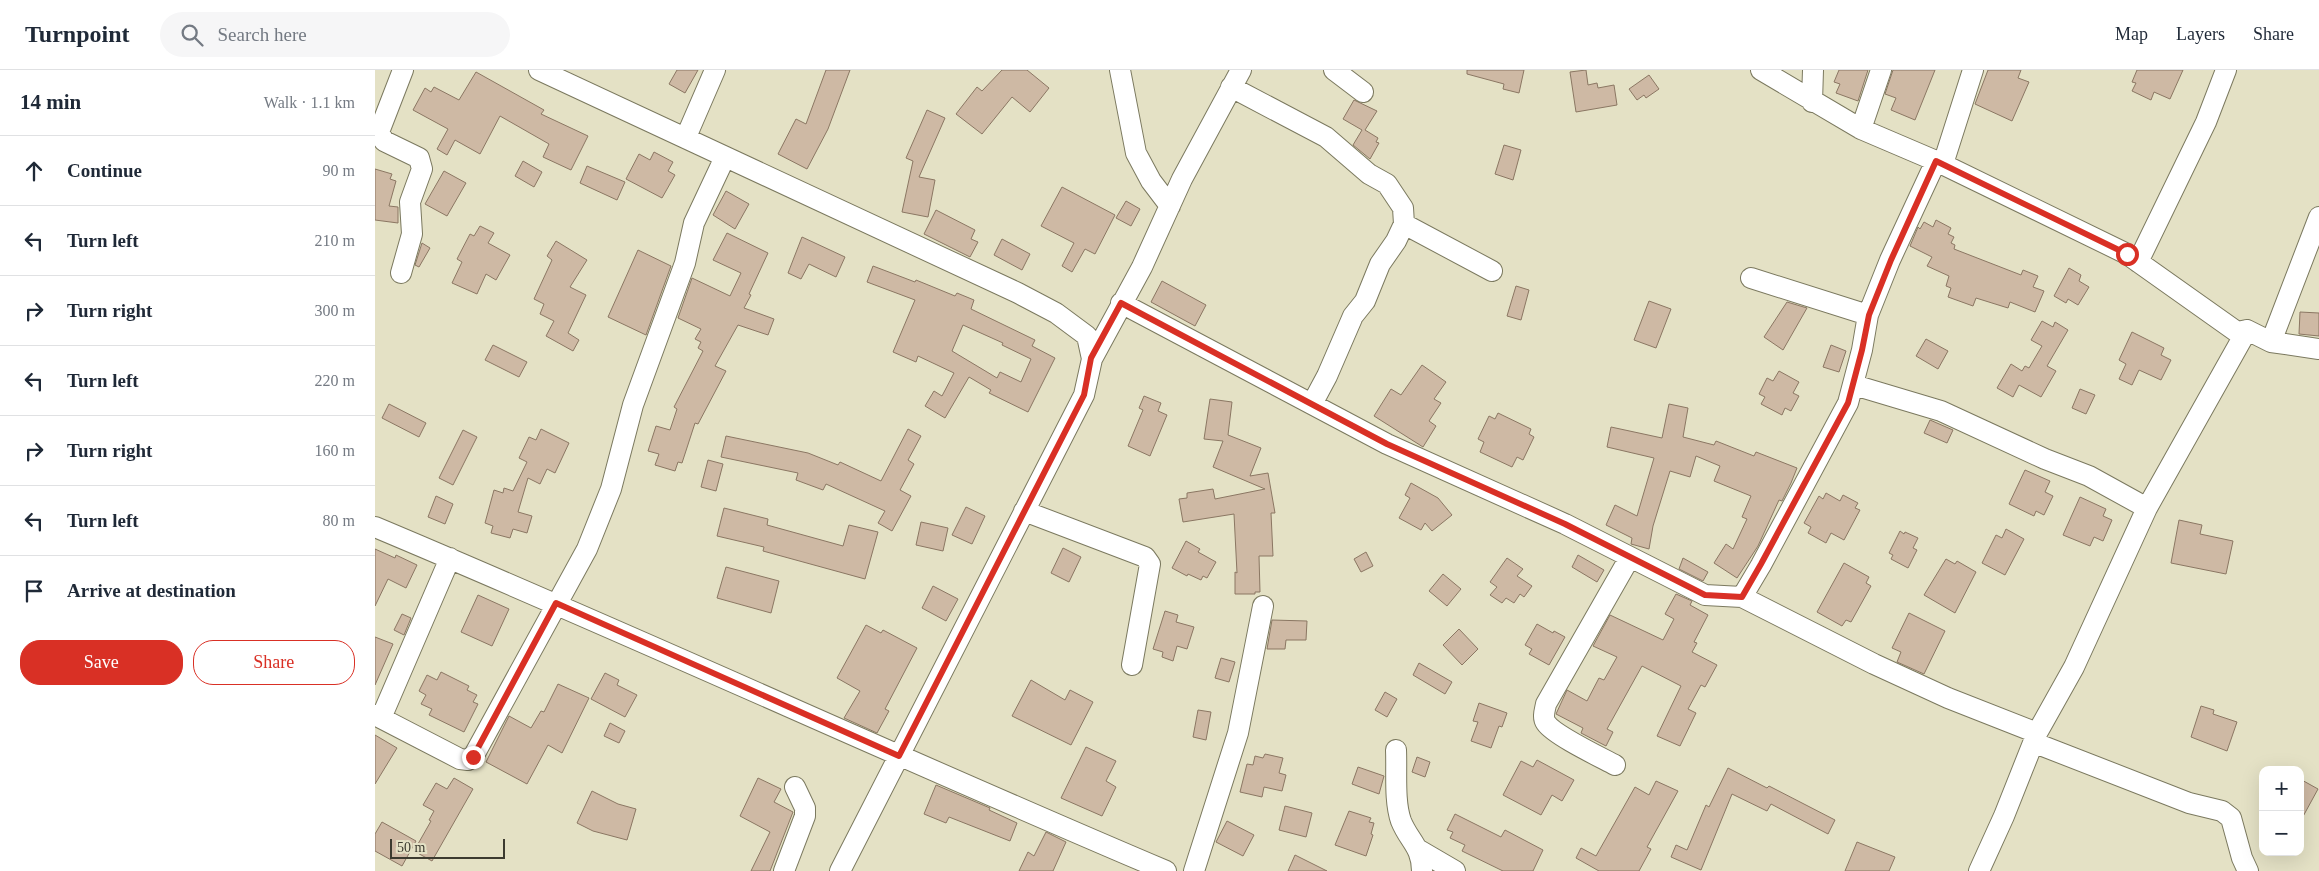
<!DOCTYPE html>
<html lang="en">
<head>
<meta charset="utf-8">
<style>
  body { margin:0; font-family:"Times New Roman",serif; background:#f6f6f7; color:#1f2937 }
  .controls { position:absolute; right:15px; bottom:15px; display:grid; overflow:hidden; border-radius:10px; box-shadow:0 5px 20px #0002 }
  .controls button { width:45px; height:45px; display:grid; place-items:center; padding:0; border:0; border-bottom:1px solid #e0e1e3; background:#fff; color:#1f2937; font:25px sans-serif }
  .scale { position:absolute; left:15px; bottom:12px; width:115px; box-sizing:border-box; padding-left:5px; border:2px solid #3c3b30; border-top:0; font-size:14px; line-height:18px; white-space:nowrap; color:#3c3b30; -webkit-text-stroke:4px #e4e1c5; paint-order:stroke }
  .stop { position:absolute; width:15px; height:15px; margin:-11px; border:4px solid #d93025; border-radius:50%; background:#fff }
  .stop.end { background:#d93025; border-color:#fff; box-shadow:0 1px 5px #0008 }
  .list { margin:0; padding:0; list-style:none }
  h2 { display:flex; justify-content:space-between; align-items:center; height:65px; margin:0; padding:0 20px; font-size:21px }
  h2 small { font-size:16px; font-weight:400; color:#747a83 }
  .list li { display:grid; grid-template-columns:32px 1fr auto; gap:15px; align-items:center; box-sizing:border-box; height:70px; padding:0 20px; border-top:1px solid #e0e1e3 }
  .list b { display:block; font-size:19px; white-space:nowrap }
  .list em { font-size:16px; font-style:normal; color:#747a83 }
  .actions { display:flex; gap:10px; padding:15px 20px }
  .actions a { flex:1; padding:11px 0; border:1px solid #d93025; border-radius:20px; text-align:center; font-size:18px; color:#d93025 }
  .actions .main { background:#d93025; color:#fff }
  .icon { flex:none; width:28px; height:28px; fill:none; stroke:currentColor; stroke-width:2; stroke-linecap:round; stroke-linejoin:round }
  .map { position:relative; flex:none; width:1944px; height:801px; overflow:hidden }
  header { display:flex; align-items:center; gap:30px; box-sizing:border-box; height:70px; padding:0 25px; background:#fff; border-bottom:1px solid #e0e1e3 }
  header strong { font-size:24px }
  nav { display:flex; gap:28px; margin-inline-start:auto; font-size:18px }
  .search { width:350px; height:45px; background:#f6f6f7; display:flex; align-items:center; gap:12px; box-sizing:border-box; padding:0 18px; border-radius:28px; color:#747a83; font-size:19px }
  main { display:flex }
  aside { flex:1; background:#fff }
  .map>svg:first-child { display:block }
  .building { fill:#ceb9a4; stroke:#8b7763; fill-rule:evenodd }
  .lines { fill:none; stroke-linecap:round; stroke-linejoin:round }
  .minor-casing { stroke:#7b795f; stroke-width:22 }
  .minor { stroke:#fff; stroke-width:20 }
  .route { stroke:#d93025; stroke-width:6 }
</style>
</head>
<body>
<header>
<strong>Turnpoint</strong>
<div class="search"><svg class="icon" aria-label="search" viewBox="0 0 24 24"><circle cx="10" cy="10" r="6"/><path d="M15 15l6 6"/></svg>Search here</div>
<nav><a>Map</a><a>Layers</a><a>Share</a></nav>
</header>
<main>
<aside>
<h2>14 min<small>Walk · 1.1 km</small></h2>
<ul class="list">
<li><svg class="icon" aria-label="ahead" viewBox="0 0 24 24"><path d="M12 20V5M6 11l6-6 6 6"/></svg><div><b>Continue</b></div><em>90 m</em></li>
<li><svg class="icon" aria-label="left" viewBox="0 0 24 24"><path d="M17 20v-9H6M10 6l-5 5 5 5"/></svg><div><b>Turn left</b></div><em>210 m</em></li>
<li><svg class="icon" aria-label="right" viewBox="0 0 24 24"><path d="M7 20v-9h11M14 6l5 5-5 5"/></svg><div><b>Turn right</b></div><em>300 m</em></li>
<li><svg class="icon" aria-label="left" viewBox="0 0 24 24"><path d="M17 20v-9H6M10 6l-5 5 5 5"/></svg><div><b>Turn left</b></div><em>220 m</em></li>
<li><svg class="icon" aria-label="right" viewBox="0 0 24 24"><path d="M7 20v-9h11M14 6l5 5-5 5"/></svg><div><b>Turn right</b></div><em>160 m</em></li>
<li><svg class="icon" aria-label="left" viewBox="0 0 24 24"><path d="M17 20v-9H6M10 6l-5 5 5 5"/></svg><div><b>Turn left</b></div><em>80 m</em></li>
<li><svg class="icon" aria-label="arrive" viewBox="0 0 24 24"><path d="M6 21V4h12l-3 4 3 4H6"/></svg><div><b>Arrive at destination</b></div></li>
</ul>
<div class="actions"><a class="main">Save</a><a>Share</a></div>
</aside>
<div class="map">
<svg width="1944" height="801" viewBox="0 0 1944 801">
  <rect width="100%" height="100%" fill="#e4e1c5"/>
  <!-- building -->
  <path class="building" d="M302 0H323L310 23 294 14Z
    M451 0H475L453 59 432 99 403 84 421 49 431 54Z
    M627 0H652L674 18 655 42 637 27 607 64 581 44 602 17 607 21Z
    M1092 0H1149L1144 23 1128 19 1129 14 1092 4Z
    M1211 0 1213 15 1222 13 1223 18 1239 15 1242 35 1201 42 1195 2Z
    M1464 0H1493L1483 31 1461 23 1465 14 1459 12Z
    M1518 0H1560L1540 50 1516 40 1521 28 1510 24Z
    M1613 0H1646L1643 8 1654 12 1637 51 1600 34Z
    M1762 0H1808L1795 29 1779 22 1776 30 1757 21 1761 13 1757 12Z
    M101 2 169 40 166 44 213 66 196 100 168 87 174 74 125 46 105 84 80 70 72 85 62 79 73 59 38 40 50 18 56 22 59 17 84 30Z
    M1274 5 1284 19 1271 28 1269 25 1262 30 1254 19Z
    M979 30 1002 41 990 60 1003 68 1001 72 1004 73 995 89 978 75 987 60 968 49Z
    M552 40 570 48 544 107 560 110 553 147 527 142 538 91 531 88Z
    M1129 75 1146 80 1138 110 1120 104Z
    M279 82 298 92 293 101 300 105 287 128 251 109 264 84 275 90Z
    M148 91 167 102 159 117 140 106Z
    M212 96 250 112 242 130 205 113Z
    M0 99 17 104 15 109 21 111 14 136 23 137V153L0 150Z
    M69 101 91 113 72 146 50 134Z
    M687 117 740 145 720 184 710 179 697 202 687 196 699 173 666 156Z
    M351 121 374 134 360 159 338 145Z
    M751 131 765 139 756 156 741 148Z
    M561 140 600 160 596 169 603 172 595 187 549 164Z
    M1561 150 1576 158 1573 164 1579 167 1576 173 1580 175 1579 179 1646 205 1648 200 1663 206 1658 217 1669 221 1660 242 1635 232 1633 238 1601 228 1598 236 1573 227 1576 218 1571 216 1574 206 1552 196 1557 187 1535 176 1543 157 1545 159 1549 152 1558 157Z
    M105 156 119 163 113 173 135 185 121 210 111 204 102 224 77 213 87 192 82 189 95 164 99 166Z
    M352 163 393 183 374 224 376 225 369 238 399 249 393 265 363 255 340 296 351 301 323 354 320 353 307 393 303 392 300 401 280 395 284 384 273 381 281 356 295 360 302 339 299 337 328 281 323 278 326 272 320 269 326 259 303 248 317 208 355 226 366 203 338 190Z
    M427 167 470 187 461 207 434 194 426 209 413 203Z
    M627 169 655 184 647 200 619 185Z
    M181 171 212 190 195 217 211 225 193 263 204 270 198 281 171 266 179 251 165 244 169 234 159 229 177 190 172 186Z
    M47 173 55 178 44 197 40 195Z
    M263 180 296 196 271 265 233 247Z
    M498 196 540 212 541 210 580 226 582 223 599 230 596 239 660 270 657 276 680 288 653 342 614 323 616 320 594 307 570 348 550 336 559 321 567 326 579 303 543 286 541 292 518 282 540 230 492 212ZM588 255 628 273 627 275 656 289 646 312 625 302 622 308 577 281Z
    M1694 198 1706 205 1704 211 1714 217 1703 235 1693 229 1691 233 1679 226Z
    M787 211 831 235 820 256 776 232Z
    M1141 216 1154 220 1146 250 1132 246Z
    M1274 231 1296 239 1281 278 1259 270Z
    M1412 232 1432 238 1408 280 1389 267Z
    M1925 242 1944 243V266L1924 264Z
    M1667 251 1678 257 1680 252 1693 260 1672 296 1681 301 1666 327 1644 315 1638 327 1622 318 1636 294 1647 301 1650 296 1654 298 1667 276 1656 270Z
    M1757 262 1789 278 1786 285 1796 290 1786 310 1764 300 1757 315 1744 309 1751 294 1744 290Z
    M1551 269 1573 281 1563 299 1541 286Z
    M118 275 152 292 144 307 110 290Z
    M1456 275 1471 281 1464 302 1448 297Z
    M1047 295 1071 312 1059 329 1066 333 1054 351 1061 356 1048 377 999 346 1016 319 1026 325Z
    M1404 301 1424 312 1418 323 1424 326 1416 341 1410 338 1407 345 1386 334 1390 327 1384 324 1392 308 1398 311Z
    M1705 319 1720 325 1711 344 1697 338Z
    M769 326 786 333 783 341 792 345 775 386 753 376 768 340 764 338Z
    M835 329 857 332 853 365 886 378 875 406 893 403 900 443H896L898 486H884L885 522H880V524H860V502L862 503 859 444 808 452 804 429 812 428V423L838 419 840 429 890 419 838 397 848 371 829 369Z
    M14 334 51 353 44 367 7 348Z
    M1294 334 1313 338 1308 367 1339 375 1341 371 1379 386 1381 382 1422 398 1416 413 1407 431 1404 430 1383 476 1362 508 1339 493 1351 474 1358 479 1372 449 1367 447 1376 426 1339 411 1345 396 1321 386 1315 407 1295 401 1278 456 1274 479 1256 474 1257 468 1231 455 1240 435 1262 446 1279 388 1232 377 1236 357 1287 368Z
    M1123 343 1156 359 1154 364 1159 367 1148 390 1142 387 1137 397 1105 382 1109 372 1103 369 1114 346 1120 349Z
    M1555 350 1578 360 1572 373 1549 363Z
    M166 359 194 373 180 403 172 399 165 414 153 408 143 442 157 446 152 463 138 459 135 468 116 463 118 456 110 453 119 420 128 423 129 418 138 421 152 392 144 388 154 367 161 370Z
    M533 359 546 366 533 390 539 394 525 420 536 426 517 461 503 453 510 441 451 414 448 420 421 410 423 403 346 387 351 366 433 383 463 395 465 392 506 411Z
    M88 360 102 367 78 415 64 408Z
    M333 390 348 394 341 421 326 417Z
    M1650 400 1675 411 1670 422 1678 426 1669 445 1661 441 1659 446 1634 434Z
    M1036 413 1063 428 1077 445 1057 461 1050 453 1046 460 1024 448 1035 428 1030 425Z
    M1451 423 1465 431 1468 425 1483 433 1480 438 1485 440 1469 470 1456 463 1451 473 1433 463 1436 457 1429 453 1444 426 1448 429Z
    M61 426 78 434 70 454 53 447Z
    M1705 427 1731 439 1728 446 1737 450 1728 471 1719 467 1715 476 1688 465Z
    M591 437 610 446 597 474 577 465Z
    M349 438 393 449 392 455 468 476 474 455 503 462 490 509 388 481 389 477 342 466Z
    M1804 450 1827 455 1825 464 1858 471 1851 504 1796 493Z
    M546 452 573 458 568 481 541 475Z
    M1631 459 1649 469 1630 505 1607 493 1621 465 1627 468Z
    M1525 461 1529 464 1530 462 1543 468 1538 478 1542 480 1533 498 1516 489 1518 485 1514 483Z
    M811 471 825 479 823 482 841 492 832 508 828 506 826 510 813 504 812 506 797 498Z
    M688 478 706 487 694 512 676 503Z
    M0 479 20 488 21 485 42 495 31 518 13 509 0 536Z
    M991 482 998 496 986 502 979 489Z
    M1203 485 1229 500 1222 512 1197 497Z
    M1132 488 1148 499 1142 506 1157 516 1149 527 1145 524 1139 533 1131 528 1127 533 1115 525 1122 517 1115 512Z
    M1308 488 1333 502 1328 511 1304 499Z
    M1571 489 1580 494 1582 491 1601 502 1580 543 1549 525Z
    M1469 493 1494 507 1491 513 1496 516 1476 552 1471 550 1467 556 1442 542Z
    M351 497 404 511 396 543 342 528Z
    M1068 504 1086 519 1072 536 1054 521Z
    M558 516 583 529 571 551 547 538Z
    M1301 524 1317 531 1315 535 1333 545 1319 572 1322 573 1317 582 1342 595 1330 617 1326 615 1313 639 1321 643 1305 676 1282 666 1306 616 1267 596 1232 659 1238 662 1231 676 1206 663 1208 658 1181 644 1192 620 1212 631 1224 608 1229 610 1242 587 1218 576 1235 545 1288 570 1299 549 1290 544Z
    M103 525 134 539 117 576 86 562Z
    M790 541 803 545 801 552 819 557 812 579 802 576 798 591 787 587 788 582 778 579Z
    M1534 543 1570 561 1549 604 1522 592 1526 582 1517 578Z
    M27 544 36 548 29 565 19 560Z
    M897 550 932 551 931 570H911L910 579H892Z
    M1162 554 1178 563 1179 561 1190 567 1174 595 1154 584 1157 579 1150 575Z
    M491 555 506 563 508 560 542 578 510 639 514 641 502 663 469 648 485 621 462 608Z
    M1084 559 1103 579 1087 595 1068 575Z
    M0 567 18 574 0 615Z
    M846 588 860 592 854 612 840 608Z
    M1044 593 1077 612 1070 624 1038 605Z
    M66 602 94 616 92 620 102 625 98 632 103 634 89 662 54 645 57 639 46 634 51 625 44 621 52 605 62 610Z
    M230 603 244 610 242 615 262 625 250 647 216 629Z
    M656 610 690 630 695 620 718 632 696 675 637 646Z
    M183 614 214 628 187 683 173 675 152 714 111 692 134 646 156 658 166 641 169 642Z
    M1010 622 1022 629 1012 647 1000 640Z
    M1104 633 1132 643 1127 657 1124 656 1116 678 1096 671 1103 652 1098 651Z
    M1826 636 1839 640 1838 644 1862 652 1852 681 1816 667Z
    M823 640 836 642 831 670 818 667Z
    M235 653 250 661 244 673 229 666Z
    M0 665 22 678 0 714Z
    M711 677 741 691 731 711 741 717 727 746 686 728Z
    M890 684 908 688 904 703 911 705 907 721 889 717 887 727 865 722 872 694 878 695 880 686 888 688Z
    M1042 687 1055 692 1050 707 1037 702Z
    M1162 690 1199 710 1187 731 1177 725 1166 745 1128 725 1146 691 1158 697Z
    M983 697 1009 706 1004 724 977 714Z
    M1353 698 1392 718 1394 716 1460 750 1453 764 1396 734 1392 741 1357 724 1326 800 1296 787 1301 775 1312 780 1331 735 1334 737Z
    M79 708 98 719 57 791 39 781 56 751 54 750 59 741 48 735 61 713 72 719Z
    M383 708 406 719 399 732 418 742 395 801H376L395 762 365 746Z
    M1925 709 1943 719 1925 752Z
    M1281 711 1303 721 1272 777 1276 779 1264 801H1224L1201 788 1206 778 1221 786 1260 717 1274 725Z
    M561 715 615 738 614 740 642 753 635 771 574 747 571 753 549 744Z
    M217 721 243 734 261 739 252 770 218 761 202 753Z
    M910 736 937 743 931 767 904 760Z
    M974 741 996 748 994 752 999 753 996 764 998 765 991 786 960 775Z
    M1080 744 1126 767 1130 760 1168 780 1158 801H1128L1087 781 1090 775 1075 768 1078 762 1072 760Z
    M852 751 879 765 868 786 841 772Z
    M7 752 41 771 27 796 0 781V764Z
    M671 762 691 772 678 801H644L653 782 659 786Z
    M1482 772 1520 787 1514 801H1470Z
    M920 785 952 801H913Z"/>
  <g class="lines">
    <!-- minor casing -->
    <g class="minor-casing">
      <path id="minor" d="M164 0 643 223 681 243 712 266 717 289 709 325 465 801
        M745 0 761 83 776 111 795 136
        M959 0 988 22
        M1386 0 1486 59 1561 91 1752 184 1862 262 1872 260 1896 272 1944 279
        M856 17 951 67 994 104 1012 114 1028 138 1029 154 1021 171 1005 194 990 231 978 246 952 306 937 334
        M1437 32 1438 0
        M1486 59 1506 0
        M311 67 340 0
        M1568 94 1598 0
        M1029 154 1117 201
        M1763 192 1831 52 1851 0
        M26 203 37 164 35 132 47 99 44 88 9 71 4 62 28 0
        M1376 208 1493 245
        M746 233 1012 374 1190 454 1330 525 1367 527 1386 495 1473 333 1487 280 1493 245 1515 190 1561 91
        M1896 272 1944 147
        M717 289 767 197 807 109 866 0
        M1479 315 1566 341 1670 389 1714 406 1772 438
        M649 441 770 487 775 494 757 595
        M0 457C265 568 526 689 791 801
        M1367 527 1499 594 1573 628 1662 663
        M0 645 85 689 93 690 98 687 212 479 236 419 258 335 310 193 319 153 350 87
        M6 648 75 488
        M1660 673 1814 733 1847 741 1856 748 1867 788 1873 801
        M1021 680C1022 702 1019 731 1026 751 1034 771 1047 777 1047 801
        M1240 695C1225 687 1179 665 1171 653 1167 647 1170 640 1171 634L1255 487
        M1044 780 1080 801
        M409 801 430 746V738L420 717
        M819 801 863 663 888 536
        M1604 801 1629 746 1662 663 1699 597 1772 438 1872 260"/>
    </g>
    <!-- minor -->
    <use href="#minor" class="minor"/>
  </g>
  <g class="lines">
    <!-- route -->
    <path class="route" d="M98 687 181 533 524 686 709 325 716 288 746 233 1012 374 1190 454 1330 525 1367 527 1386 494 1473 333 1487 280 1494 245 1516 190 1561 91 1752 184"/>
  </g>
</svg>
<div class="controls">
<button>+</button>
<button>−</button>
</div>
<div class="scale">50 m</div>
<div class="stop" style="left:1752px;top:184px"></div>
<div class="stop end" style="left:98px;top:687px"></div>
</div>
</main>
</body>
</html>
